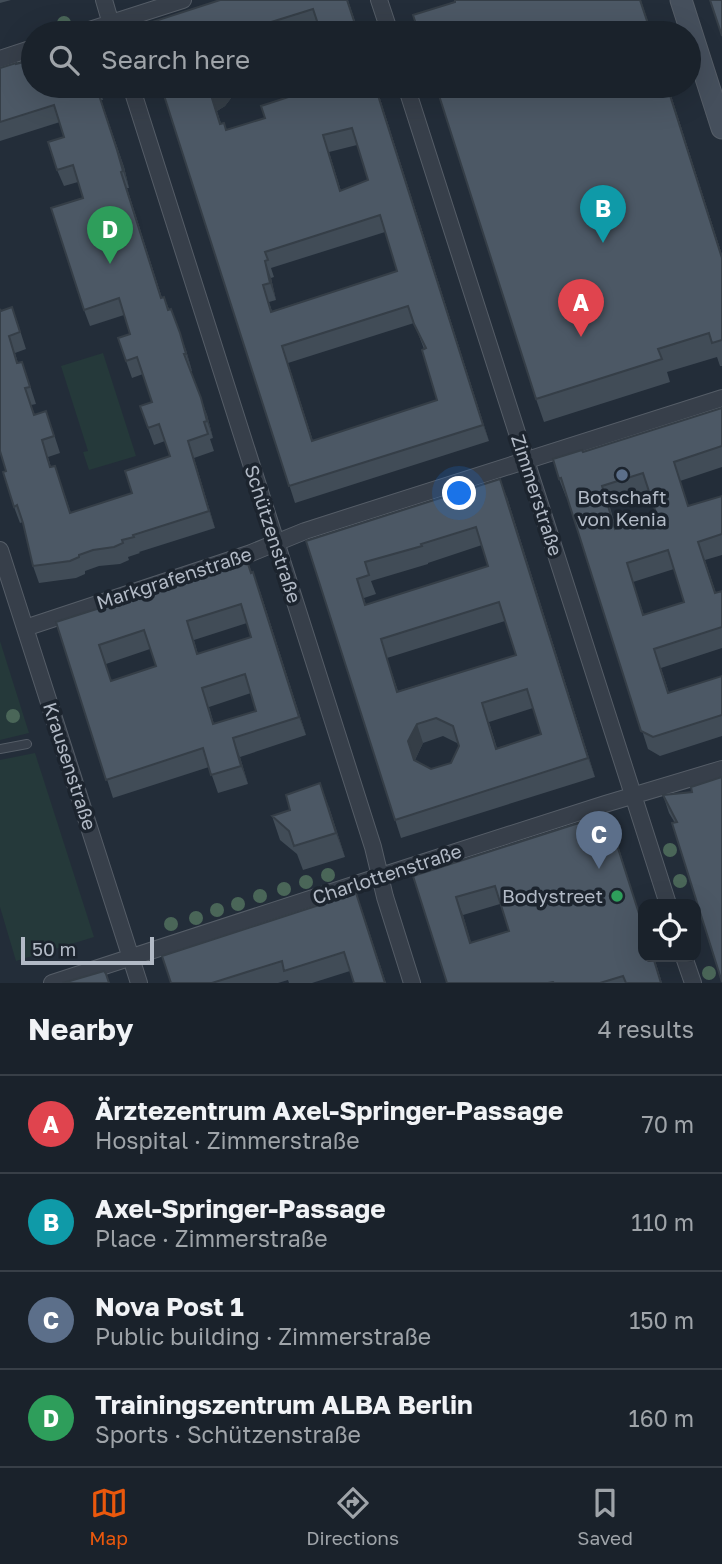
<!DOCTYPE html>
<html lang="en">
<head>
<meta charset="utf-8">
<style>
  body { margin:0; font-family:"Golos Text",sans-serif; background:#232a33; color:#f1f3f6 }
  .controls { position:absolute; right:21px; bottom:21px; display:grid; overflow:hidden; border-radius:14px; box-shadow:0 7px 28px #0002 }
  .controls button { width:63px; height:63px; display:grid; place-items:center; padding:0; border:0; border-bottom:2px solid #383f47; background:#1a222b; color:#f1f3f6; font:35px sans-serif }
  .scale { position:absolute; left:21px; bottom:18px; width:133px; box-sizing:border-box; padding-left:7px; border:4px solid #b2bac6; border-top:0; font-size:19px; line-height:24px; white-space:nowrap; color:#b2bac6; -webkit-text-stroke:5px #1c242e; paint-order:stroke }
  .you { position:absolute; left:460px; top:494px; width:24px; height:24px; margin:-18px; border:5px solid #fff; border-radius:50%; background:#1a73e8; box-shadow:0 0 0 10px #1a73e833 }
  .badge { display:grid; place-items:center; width:46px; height:46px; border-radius:50%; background:#ea580c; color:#fff; font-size:23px; font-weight:700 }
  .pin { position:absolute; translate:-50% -58px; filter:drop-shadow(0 2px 4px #0008) }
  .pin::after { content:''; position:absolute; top:37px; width:24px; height:21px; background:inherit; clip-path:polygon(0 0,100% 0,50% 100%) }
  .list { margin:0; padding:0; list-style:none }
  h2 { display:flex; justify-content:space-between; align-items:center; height:91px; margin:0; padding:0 28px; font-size:30px }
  h2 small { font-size:23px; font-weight:400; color:#9fa4a9 }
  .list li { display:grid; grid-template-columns:46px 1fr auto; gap:21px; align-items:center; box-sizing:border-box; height:98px; padding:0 28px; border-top:2px solid #383f47 }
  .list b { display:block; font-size:26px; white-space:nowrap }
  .list p { margin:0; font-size:23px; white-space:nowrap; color:#9fa4a9 }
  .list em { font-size:23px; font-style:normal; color:#9fa4a9 }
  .icon { flex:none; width:38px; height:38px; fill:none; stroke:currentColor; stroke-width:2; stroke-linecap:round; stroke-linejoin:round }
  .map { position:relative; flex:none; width:722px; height:983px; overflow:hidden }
  .search { position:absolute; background:#1a222b; box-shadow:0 7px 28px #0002; left:21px; right:21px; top:21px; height:77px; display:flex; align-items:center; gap:18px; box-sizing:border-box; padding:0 24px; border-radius:38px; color:#9fa4a9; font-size:26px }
  .sheet { height:483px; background:#1a222b }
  nav { display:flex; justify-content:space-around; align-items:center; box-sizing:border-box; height:98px; border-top:2px solid #383f47; background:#1a222b; font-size:19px; color:#9fa4a9 }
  nav a { display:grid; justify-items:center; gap:4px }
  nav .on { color:#ea580c }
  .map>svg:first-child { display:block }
  .green { fill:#25393a }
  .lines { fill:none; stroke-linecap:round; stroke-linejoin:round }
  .service-casing { stroke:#555d67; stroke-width:10 }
  .minor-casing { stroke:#555d67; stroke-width:18 }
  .secondary-casing { stroke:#555d67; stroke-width:23 }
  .service { stroke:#373f4a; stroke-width:8 }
  .minor { stroke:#373f4a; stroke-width:16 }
  .secondary { stroke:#454f5c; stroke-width:21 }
  .tree { fill:#4a6658 }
  .wall { fill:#414c57; fill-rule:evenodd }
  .shaded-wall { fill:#353e47 }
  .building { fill:#4c5865; stroke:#353e47; stroke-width:2; fill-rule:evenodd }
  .service-dot { fill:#5c6f8a; stroke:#1c242e; stroke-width:2.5 }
  .leisure-dot { fill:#2e9e5b; stroke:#1c242e; stroke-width:2.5 }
  .labels { text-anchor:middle; stroke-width:7; stroke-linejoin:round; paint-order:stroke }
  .street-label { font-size:19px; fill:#b2bac6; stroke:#1c242e }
  .poi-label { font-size:19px; fill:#b2bac6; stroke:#1c242e }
</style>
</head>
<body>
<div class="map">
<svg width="722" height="983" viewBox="0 0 722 983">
  <rect width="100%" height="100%" fill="#232d39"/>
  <!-- green -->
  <path class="green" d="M103 353 136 456 89 470 83 452 88 451 61 366Z
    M0 641 29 733 0 740Z
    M35 753 94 937 16 961 0 907V760Z"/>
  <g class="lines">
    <!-- service casing -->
    <g class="service-casing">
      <path id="service" d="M0 749 27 744"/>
    </g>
    <!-- minor casing -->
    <g class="minor-casing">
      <path id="minor" d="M104 0 113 31
        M379 0 390 33
        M80 33 183 0
        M0 59 33 48
        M131 86 373 847 385 897 412 983
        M406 86 668 904
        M0 550 139 983
        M25 628 251 553 305 531 722 398
        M684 957 693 983
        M52 983 359 883 605 804 722 769"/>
    </g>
    <!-- secondary casing -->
    <g class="secondary-casing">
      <path id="secondary" d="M681 0 722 128"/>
    </g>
    <!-- service -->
    <use href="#service" class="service"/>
    <!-- minor -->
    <use href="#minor" class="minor"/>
    <!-- secondary -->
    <use href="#secondary" class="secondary"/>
  </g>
  <!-- trees -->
  <g class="tree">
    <circle cx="64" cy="23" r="7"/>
    <circle cx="13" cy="716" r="7"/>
    <circle cx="670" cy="850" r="7"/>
    <circle cx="328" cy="875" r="7"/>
    <circle cx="680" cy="881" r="7"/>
    <circle cx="306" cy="882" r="7"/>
    <circle cx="284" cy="889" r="7"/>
    <circle cx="260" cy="896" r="7"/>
    <circle cx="238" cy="904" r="7"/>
    <circle cx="217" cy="910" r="7"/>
    <circle cx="196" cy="918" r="7"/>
    <circle cx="171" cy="924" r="7"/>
    <circle cx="709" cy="973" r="7"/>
  </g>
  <!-- wall -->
  <path class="wall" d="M0 0H11L0 3Z
    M220 0H348L359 33H321L319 26 294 33H146Z
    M0 68 33 86H99L103 100H101L124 167 129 188H127L162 298 164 297 186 350 192 371H190L207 415 213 438 210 439 214 451 194 458 215 528 139 552 140 553 128 557 129 560 120 564 99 566 85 571V574L76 578 39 583 33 566 23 522 20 523 14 507 6 471 1 311 12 307 18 324 26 349 15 353 18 363 22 362 28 379 36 404 31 405 35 415 52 428 60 453 48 457 51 467 55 466 71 513 132 493 170 456 165 441 154 445 140 406 152 402 143 374 132 378 126 361 130 334 124 315 90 326 84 310 83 198 78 182 64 186 57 170 64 137 60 122 0 141Z
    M161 86 235 93 225 106 217 111 221 123 227 130 265 118 301 93 298 86H376L489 441 295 503ZM357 145 368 180 341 191 329 152ZM385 232 397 271 272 311 269 302 276 300 271 278 274 277 271 268ZM414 323 424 349 437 400 313 441 288 363Z
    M436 86H668L722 255V366H720L717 357 667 372 670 382 544 422 536 399Z
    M722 408V467L680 481 688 506 722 496V555L705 560 716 593 722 591V648L661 668 669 693 722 676V736L660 756 648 749 567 497H566L559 479 583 452ZM649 491 657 516 616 528 609 504ZM674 569 684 602 644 615 633 582Z
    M507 497 595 777 401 838 306 541ZM482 545 488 566 366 605 364 598 376 594 371 581 428 564V563ZM505 621 516 655 398 691 387 658ZM533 708 541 734 497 748 489 722ZM443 736 459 744V746L451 763 431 769 415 761V760L423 743Z
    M247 561 260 591 306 735 240 757 248 784 218 793 209 767 113 798 56 622ZM247 623 251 637 198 654 194 640ZM150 649 156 666 111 681 106 664ZM251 693 256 711 214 724 209 707Z
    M692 792 722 982 675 823 669 813 663 795Z
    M329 807 345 857 303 870 297 854 280 840 272 816Z
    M614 832 643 957H654L662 983H447L413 876ZM500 904 509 931 471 943 463 915Z
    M356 893 386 983H354L350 971 312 983H289L288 980 278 983H171Z"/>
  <!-- shaded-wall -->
  <path class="shaded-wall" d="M640 0H641L652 33H651Z
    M221 86H239L235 93 225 106 217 111 226 140 211 95Z
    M375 86H376L489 441 483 425Z
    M667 86H668L722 255V258Z
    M101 100 124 167 129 188 123 171Z
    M265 261 271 278 276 300 270 283Z
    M180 333 186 350 192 371 186 354Z
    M201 398 207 415 213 438 207 421Z
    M188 441 194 458 215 528 209 511Z
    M500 479 507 497 595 777 588 758Z
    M253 572 260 591 306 735 299 717Z
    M417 724 423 743 415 760 421 779 408 741Z
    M233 738 240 757 248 784 241 766Z
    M320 783 329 807 345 857 336 833Z
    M607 814 614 832 643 926Z
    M356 893 363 912 386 983H385Z
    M456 897 463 915 477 961 470 943Z"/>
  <!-- building -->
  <path class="building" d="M220 0H347L358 33H321L313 9 236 33H146V29L152 22Z
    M455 0H640L651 33H419L413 15 455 2Z
    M710 0H722V36Z
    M33 60V86H96L117 150 123 171 121 172 161 298 164 297 168 310 171 309 180 333 186 354H184L201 398 207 421 204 422 208 434 188 441 209 511 133 535 134 537 122 540 123 543 114 547 93 550 79 555V557L70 561 33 566 23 523 17 505 14 507 3 472 6 471 0 451V309L1 311 12 307 20 332 9 336 17 363 22 362 30 387 25 388 34 415 46 411 54 436 42 440 50 467 55 466 70 513 132 493 125 471 170 456 159 424 148 428 140 406 152 402 137 357 126 361 118 338 130 334 119 298 84 310 51 208 83 198 73 165 57 170 48 142 64 137 54 105 0 122V68L16 63V64Z
    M161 86H221L211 95 220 124 224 123 226 130 265 118 261 106 301 93 298 86H375L483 425 289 486ZM352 128 368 180 340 191 323 135ZM380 215 397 271 271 312 263 285 270 283 265 261 268 260 265 252ZM408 306 414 324 426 348 422 350 437 400 312 441 282 346Z
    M436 86H667L722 258V340L712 343 709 333 658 349 662 359 536 399Z
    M722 408V446L674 462 688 506 722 496V534L698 542 715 593 722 591V627L654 649 668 693 722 676V715L653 737 641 731 561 478 559 479 553 459 582 450 583 452ZM643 473 657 516 615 529 602 486ZM668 550 684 602 643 615 627 563Z
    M500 479 588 758 395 820 306 541ZM476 527 488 566 365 605 357 579 369 575 365 562 422 546 421 544ZM499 602 516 655 397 692 381 639ZM527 689 541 734 496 749 482 703ZM436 718 453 726 459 746 451 763 431 769 414 760 408 741 417 724Z
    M247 561 251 573 253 572 299 717 233 738 241 766 211 775 203 748 106 780 56 622ZM241 604 251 637 197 654 187 621ZM144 630 156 666 111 681 99 645ZM245 674 256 711 213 724 202 688Z
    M722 777V982L672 823 677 822 663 795 692 792 691 787Z
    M320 783 336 833 294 846 289 831 272 816 290 810 286 795Z
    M607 814 643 926V957H653L661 983H626L623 976 600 983H554L553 982 548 983H447L413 876ZM495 886 509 931 470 943 456 897Z
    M356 893 385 983H354L344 952 284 971 282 961 212 983H171L162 956Z
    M104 971 106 974 109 983H63Z"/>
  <!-- markers -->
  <circle class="service-dot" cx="622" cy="475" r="7"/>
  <circle class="leisure-dot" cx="617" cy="896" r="7"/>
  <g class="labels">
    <!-- street labels -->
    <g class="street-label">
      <text transform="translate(537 495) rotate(72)" y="7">Zimmerstraße</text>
      <text transform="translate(273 534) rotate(72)" y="7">Schützenstraße</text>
      <text transform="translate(174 578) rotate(-18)" y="7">Markgrafenstraße</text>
      <text transform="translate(70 766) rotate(72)" y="7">Krausenstraße</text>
      <text transform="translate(387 874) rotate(-18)" y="7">Charlottenstraße</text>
    </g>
    <!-- poi labels -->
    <g class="poi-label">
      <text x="622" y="504">Botschaft<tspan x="622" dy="22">von Kenia</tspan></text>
      <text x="603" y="903" text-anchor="end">Bodystreet</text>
    </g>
  </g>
</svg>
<div class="controls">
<button><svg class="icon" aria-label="locate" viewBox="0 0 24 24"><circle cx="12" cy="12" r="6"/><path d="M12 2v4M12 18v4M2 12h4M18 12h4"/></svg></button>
</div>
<div class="scale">50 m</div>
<div class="you"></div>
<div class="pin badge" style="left:581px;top:337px;background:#e0444e">A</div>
<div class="pin badge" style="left:603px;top:243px;background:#0f9aa8">B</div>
<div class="pin badge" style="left:599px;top:869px;background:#5c6f8a">C</div>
<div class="pin badge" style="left:110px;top:264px;background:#2e9e5b">D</div>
<div class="search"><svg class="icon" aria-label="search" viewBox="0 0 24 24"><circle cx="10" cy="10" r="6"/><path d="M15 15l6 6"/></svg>Search here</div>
</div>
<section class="sheet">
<h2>Nearby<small>4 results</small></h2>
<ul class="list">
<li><span class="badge" style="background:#e0444e">A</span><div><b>Ärztezentrum Axel-Springer-Passage</b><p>Hospital · Zimmerstraße</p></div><em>70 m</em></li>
<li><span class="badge" style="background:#0f9aa8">B</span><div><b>Axel-Springer-Passage</b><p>Place · Zimmerstraße</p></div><em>110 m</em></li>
<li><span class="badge" style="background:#5c6f8a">C</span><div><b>Nova Post 1</b><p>Public building · Zimmerstraße</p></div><em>150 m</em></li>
<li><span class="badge" style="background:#2e9e5b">D</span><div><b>Trainingszentrum ALBA Berlin</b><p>Sports · Schützenstraße</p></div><em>160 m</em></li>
</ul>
</section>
<nav>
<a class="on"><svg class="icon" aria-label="map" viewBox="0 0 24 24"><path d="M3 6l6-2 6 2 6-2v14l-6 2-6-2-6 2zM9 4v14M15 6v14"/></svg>Map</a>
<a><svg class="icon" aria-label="directions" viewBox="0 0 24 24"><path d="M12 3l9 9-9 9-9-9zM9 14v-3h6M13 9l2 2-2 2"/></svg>Directions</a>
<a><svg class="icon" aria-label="saved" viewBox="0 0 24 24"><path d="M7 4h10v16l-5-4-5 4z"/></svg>Saved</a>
</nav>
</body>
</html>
